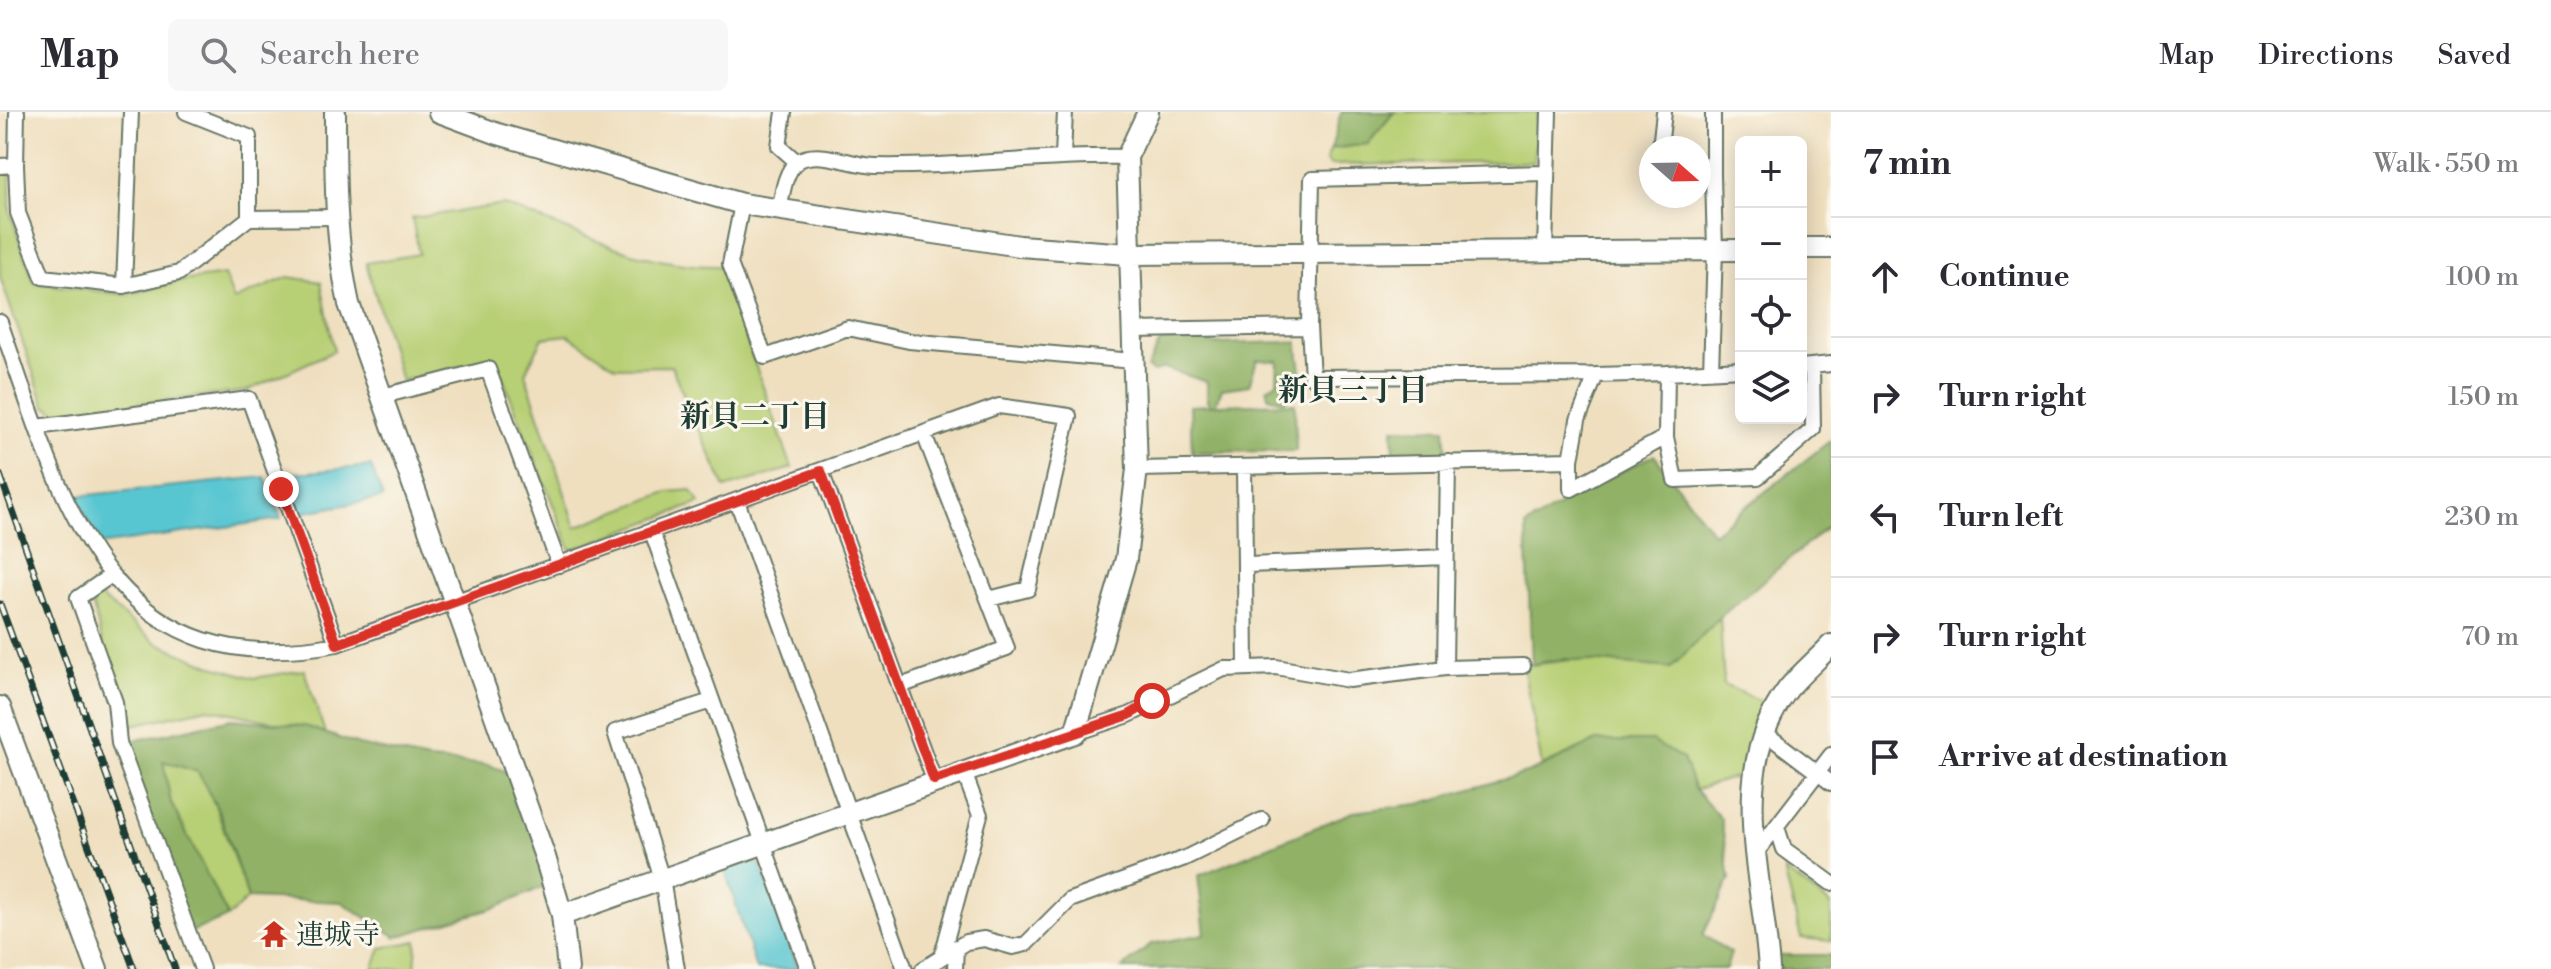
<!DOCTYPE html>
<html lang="en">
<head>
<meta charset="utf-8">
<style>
  body { margin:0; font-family:"Libre Bodoni","Noto Serif JP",serif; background:#f7f7f7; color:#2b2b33 }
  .controls { position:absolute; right:24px; top:24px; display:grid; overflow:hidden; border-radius:12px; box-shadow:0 4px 20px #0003 }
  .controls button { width:72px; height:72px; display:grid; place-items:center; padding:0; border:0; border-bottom:2px solid #e1e1e2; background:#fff; color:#2b2b33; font:40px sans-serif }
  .compass { position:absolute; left:1639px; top:24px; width:72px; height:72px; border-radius:50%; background:#fff; box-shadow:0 4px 20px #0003; rotate:110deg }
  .stop { position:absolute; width:24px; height:24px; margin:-18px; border:6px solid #d93025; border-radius:50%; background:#fff }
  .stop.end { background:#d93025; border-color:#fff; box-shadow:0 2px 8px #0008 }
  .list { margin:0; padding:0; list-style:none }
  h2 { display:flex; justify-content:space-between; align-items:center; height:104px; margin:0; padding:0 32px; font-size:34px }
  h2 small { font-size:26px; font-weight:400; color:#7c7c81 }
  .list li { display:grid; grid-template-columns:52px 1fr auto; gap:24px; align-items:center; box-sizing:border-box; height:120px; padding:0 32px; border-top:2px solid #e1e1e2 }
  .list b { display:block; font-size:30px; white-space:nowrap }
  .list em { font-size:26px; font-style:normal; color:#7c7c81 }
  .icon { flex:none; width:44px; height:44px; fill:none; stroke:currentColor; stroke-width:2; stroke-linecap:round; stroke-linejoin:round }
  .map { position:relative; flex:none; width:1831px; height:857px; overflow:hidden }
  header { display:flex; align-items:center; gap:48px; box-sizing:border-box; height:112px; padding:0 40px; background:#fff; border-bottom:2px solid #e1e1e2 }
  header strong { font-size:38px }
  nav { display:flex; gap:44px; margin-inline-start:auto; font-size:28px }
  .search { width:560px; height:72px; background:#f7f7f7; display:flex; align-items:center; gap:20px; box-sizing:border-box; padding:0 28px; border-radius:12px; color:#7c7c81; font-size:30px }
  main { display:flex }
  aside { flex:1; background:#fff }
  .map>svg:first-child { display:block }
  .green { fill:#b7cf74; stroke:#6b8654; stroke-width:2 }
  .forest { fill:#91b266; stroke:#58784d; stroke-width:2 }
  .water { fill:#59c6d1; stroke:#3c8282; stroke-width:2 }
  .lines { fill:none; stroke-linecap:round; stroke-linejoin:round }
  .street-casing { stroke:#687665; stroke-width:18 }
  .secondary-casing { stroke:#687665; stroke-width:24 }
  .street { stroke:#fff; stroke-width:14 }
  .secondary { stroke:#fff; stroke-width:20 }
  .rail-casing { stroke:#1f3d34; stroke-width:7 }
  .rail { stroke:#fbf7ec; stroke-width:4; stroke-dasharray:12; stroke-linecap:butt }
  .route { stroke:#d93025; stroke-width:10 }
  .labels { text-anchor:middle; stroke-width:6; stroke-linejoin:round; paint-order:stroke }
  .poi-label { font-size:28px; fill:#1f3d34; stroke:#fbf7ec; text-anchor:start }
  .neighbourhood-label { font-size:30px; font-weight:bold; fill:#1f3d34; stroke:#fbf7ec }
</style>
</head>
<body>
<header>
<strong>Map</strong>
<div class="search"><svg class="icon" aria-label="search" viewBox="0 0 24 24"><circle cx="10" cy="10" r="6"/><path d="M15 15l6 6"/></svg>Search here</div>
<nav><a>Map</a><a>Directions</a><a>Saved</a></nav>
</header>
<main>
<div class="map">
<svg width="1831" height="857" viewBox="0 0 1831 857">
  <rect width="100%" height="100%" fill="#fbf7ec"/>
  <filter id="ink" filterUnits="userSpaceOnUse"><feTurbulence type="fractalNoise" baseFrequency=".0125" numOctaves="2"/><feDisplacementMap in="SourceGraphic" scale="16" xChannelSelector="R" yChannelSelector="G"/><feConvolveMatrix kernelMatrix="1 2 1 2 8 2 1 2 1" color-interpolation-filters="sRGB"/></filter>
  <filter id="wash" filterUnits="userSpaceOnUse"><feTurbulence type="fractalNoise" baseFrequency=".006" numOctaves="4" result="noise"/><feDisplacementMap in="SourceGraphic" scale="32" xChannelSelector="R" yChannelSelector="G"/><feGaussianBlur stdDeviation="1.8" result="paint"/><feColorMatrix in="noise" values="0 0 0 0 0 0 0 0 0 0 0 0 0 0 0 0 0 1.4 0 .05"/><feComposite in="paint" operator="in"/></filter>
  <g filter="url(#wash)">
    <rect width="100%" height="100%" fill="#efdfbf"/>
    <!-- green -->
    <path class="green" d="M1394 0H1537L1534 50 1330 53 1326 48 1331 37 1368 31Z
      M0 61 10 62V100L34 171 128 183 181 169 224 163 234 188 288 165 321 170 334 239 247 279 58 301 45 294 0 165Z
      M503 93C573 118 645 156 720 154L792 356 725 376 671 254 616 255 568 223 543 226 525 261 576 415 667 380 691 378 700 391 571 438 495 246 401 269 366 151 419 142 412 106Z
      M97 482 155 530 210 553 254 566 304 558 325 621 208 596 124 615 92 491Z
      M1720 505 1724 573 1776 596 1754 659 1695 678 1683 647 1597 629 1542 654 1523 554 1602 544 1670 556Z
      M162 648 198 659 215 693 248 786 228 805 171 691Z
      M1784 758 1831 793V829L1801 826Z
      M417 829 415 857H373L381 836Z"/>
    <!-- forest -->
    <path class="forest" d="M1341 0H1394L1368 32 1331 37Z
      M1193 226 1215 232 1297 230 1301 259 1298 280 1284 289 1268 285 1267 277 1277 270 1278 249 1257 248 1249 273 1222 277 1215 293 1295 291 1296 339 1192 340 1190 294 1212 293 1207 289V270L1164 256 1154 260 1147 256 1160 230Z
      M1393 316 1445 317 1447 341 1394 342Z
      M1831 328V412L1720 505 1671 556 1563 547 1532 552 1526 414 1586 377 1654 343 1713 421Z
      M232 607 305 614 359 633 428 648 489 653 516 663 552 771 495 796 396 825 341 790 248 786 220 702 198 660 163 649 171 691 228 805 188 821 119 632Z
      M1597 629H1652L1683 647 1695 678 1721 707 1730 767 1703 823 1731 841 1726 857H1122L1151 832 1205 822 1198 764 1353 700 1419 692 1530 660Z
      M1769 843H1831V857H1774Z"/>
    <!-- water -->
    <path class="water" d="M371 354 383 386 300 401 286 362Z
      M265 365 281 407 99 433 76 384Z
      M752 750 760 752 798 857H756L725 758Z"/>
  </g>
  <g filter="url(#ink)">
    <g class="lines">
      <!-- street casing -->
      <g class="street-casing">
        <path id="street" d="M186 0 249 25V106
          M784 0 779 34 797 50
          M1660 36 1664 0
          M1063 44 1065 0
          M16 53 18 101 43 165 124 174 179 161 249 106 336 105
          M0 54 16 53 17 0
          M1699 60 1713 63 1715 138 1711 259
          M1713 63V0
          M742 92 730 152 765 245 848 216 909 229 1133 249
          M779 100C782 85 784 59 798 49 818 36 854 54 876 54 960 56 1043 43 1127 45
          M1545 139 1549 0
          M124 174 131 0
          M0 210C61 384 104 576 337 532L999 294 1069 304 1028 477 989 487
          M1131 218 1309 215
          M1801 255 1831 252
          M1741 257 1667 261 1666 325 1675 368 1758 365 1813 317 1812 254
          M1596 263 1667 261
          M379 285 488 257 559 453
          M37 315 249 287 337 532
          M1571 348V377L1666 325
          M1244 355 1246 555
          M1137 357 1571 348 1578 308 1596 263 1312 265 1309 215 1312 67 1546 61
          M821 359 934 668
          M737 389 905 857
          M652 420 808 857
          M1247 453 1446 445
          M110 464 78 486 115 590 119 631 202 857
          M1445 556 1448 350
          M900 574 1007 536 924 322
          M1075 621 1129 603 1224 557 1276 555 1349 568 1445 556 1523 554
          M1765 621 1831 671
          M1777 715 1784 737 1831 771
          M1756 741 1831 643
          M942 843 980 703 963 658
          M677 857 662 767 615 620 711 589
          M923 857 966 830 984 827 1013 835 1026 832 1070 788 1185 746 1262 708
          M955 857 956 835"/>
      </g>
      <!-- secondary casing -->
      <g class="secondary-casing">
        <path id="secondary" d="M335 0C335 65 335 128 349 192L545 745 562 803 568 857
          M439 0 498 22 742 92 1020 134 1128 142 1741 138
          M1801 136H1831
          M0 595 97 857
          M562 803 1075 621 1126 447 1137 357 1127 45 1148 0
          M1769 857C1763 764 1726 659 1788 577 1800 562 1817 548 1831 533"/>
      </g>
      <!-- street -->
      <use href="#street" class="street"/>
      <!-- secondary -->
      <use href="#secondary" class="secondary"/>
      <!-- rail casing -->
      <g class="rail-casing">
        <path id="rail" d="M0 363 175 857
          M0 492 134 857"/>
      </g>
      <!-- rail -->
      <use href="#rail" class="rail"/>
    </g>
  </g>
  <g class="lines" filter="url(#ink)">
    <!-- route -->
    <path class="route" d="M281 377 337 532 821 359 934 668 1129 603 1152 589"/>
  </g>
  <!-- icons -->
  <defs>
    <g id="temple-bare" transform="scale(2.16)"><path d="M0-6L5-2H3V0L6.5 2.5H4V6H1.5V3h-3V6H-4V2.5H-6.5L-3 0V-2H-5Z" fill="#c8321e" stroke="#fbf7ec" stroke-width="2.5" paint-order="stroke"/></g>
  </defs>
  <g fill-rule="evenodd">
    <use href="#temple-bare" x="274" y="822"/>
  </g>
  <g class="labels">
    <!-- poi labels -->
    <g class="poi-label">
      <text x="296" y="832">連城寺</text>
    </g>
    <!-- neighbourhood labels -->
    <g class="neighbourhood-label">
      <text x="1353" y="288">新貝三丁目</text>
      <text x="755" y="314">新貝二丁目</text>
    </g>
  </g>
</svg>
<div class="controls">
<button>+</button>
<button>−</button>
<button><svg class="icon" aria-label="locate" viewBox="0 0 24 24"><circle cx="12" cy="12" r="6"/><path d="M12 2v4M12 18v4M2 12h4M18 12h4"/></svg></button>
<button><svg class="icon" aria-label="layers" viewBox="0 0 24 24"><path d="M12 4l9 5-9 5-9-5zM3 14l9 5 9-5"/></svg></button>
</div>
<svg class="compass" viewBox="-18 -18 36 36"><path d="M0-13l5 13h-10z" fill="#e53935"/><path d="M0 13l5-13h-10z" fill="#7c7c81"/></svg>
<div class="stop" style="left:1152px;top:589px"></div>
<div class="stop end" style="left:281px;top:377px"></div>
</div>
<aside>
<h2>7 min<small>Walk · 550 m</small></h2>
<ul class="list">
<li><svg class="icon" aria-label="ahead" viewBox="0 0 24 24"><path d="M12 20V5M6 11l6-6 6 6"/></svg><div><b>Continue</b></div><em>100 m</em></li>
<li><svg class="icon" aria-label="right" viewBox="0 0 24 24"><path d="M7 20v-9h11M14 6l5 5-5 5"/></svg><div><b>Turn right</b></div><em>150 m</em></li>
<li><svg class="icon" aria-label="left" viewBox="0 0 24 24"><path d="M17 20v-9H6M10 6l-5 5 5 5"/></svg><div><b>Turn left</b></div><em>230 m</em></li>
<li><svg class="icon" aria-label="right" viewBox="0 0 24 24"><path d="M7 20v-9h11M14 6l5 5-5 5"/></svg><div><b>Turn right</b></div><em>70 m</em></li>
<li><svg class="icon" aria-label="arrive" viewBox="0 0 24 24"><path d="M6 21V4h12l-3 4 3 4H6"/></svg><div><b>Arrive at destination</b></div></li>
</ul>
</aside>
</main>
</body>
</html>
